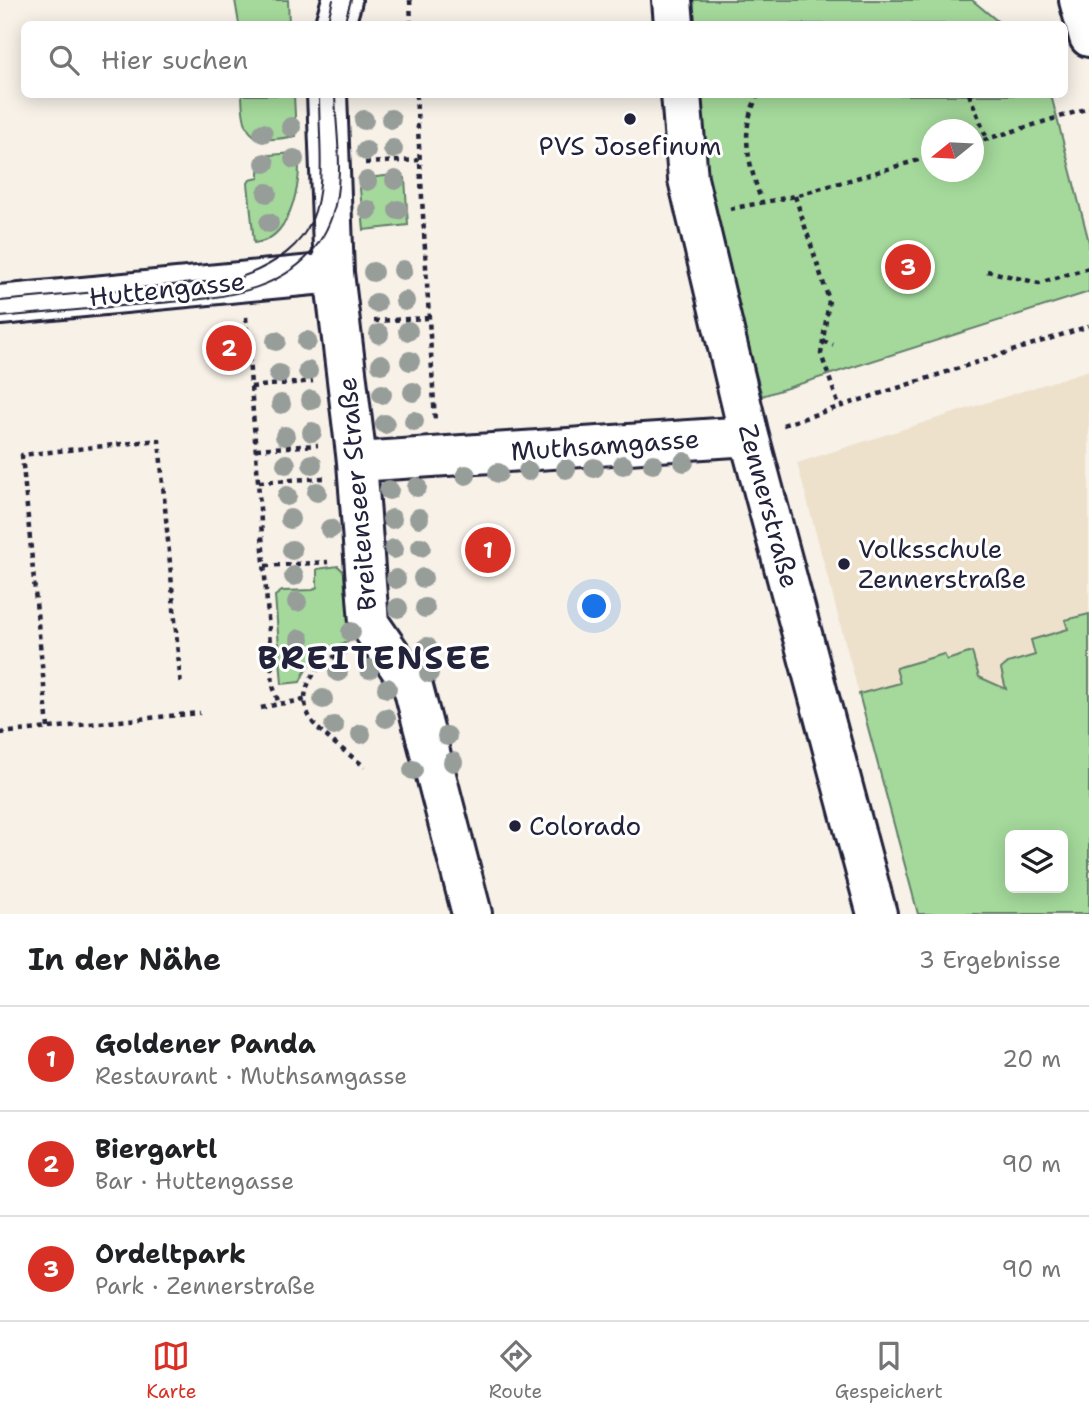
<!DOCTYPE html>
<html lang="de">
<head>
<meta charset="utf-8">
<style>
  body { margin:0; font-family:"Shantell Sans",sans-serif; background:#f2f2f2; color:#202124 }
  .controls { position:absolute; right:21px; bottom:21px; display:grid; overflow:hidden; border-radius:10px; box-shadow:0 4px 18px #0003 }
  .controls button { width:63px; height:63px; display:grid; place-items:center; padding:0; border:0; border-bottom:2px solid #e0e0e0; background:#fff; color:#202124; font:35px sans-serif }
  .compass { position:absolute; left:921px; top:119px; width:63px; height:63px; border-radius:50%; background:#fff; box-shadow:0 4px 18px #0003; rotate:252deg }
  .you { position:absolute; left:595px; top:607px; width:24px; height:24px; margin:-18px; border:5px solid #fff; border-radius:50%; background:#1a73e8; box-shadow:0 0 0 10px #1a73e833 }
  .badge { display:grid; place-items:center; width:46px; height:46px; border-radius:50%; background:#d93025; color:#fff; font-size:23px; font-weight:700 }
  .pin { position:absolute; translate:-50% -50%; border:4px solid #fff; box-shadow:0 2px 7px #0006 }
  .list { margin:0; padding:0; list-style:none }
  h2 { display:flex; justify-content:space-between; align-items:center; height:91px; margin:0; padding:0 28px; font-size:30px }
  h2 small { font-size:23px; font-weight:400; color:#757577 }
  .list li { display:grid; grid-template-columns:46px 1fr auto; gap:21px; align-items:center; box-sizing:border-box; height:105px; padding:0 28px; border-top:2px solid #e0e0e0 }
  .list b { display:block; font-size:26px; white-space:nowrap }
  .list p { margin:0; font-size:23px; white-space:nowrap; color:#757577 }
  .list em { font-size:23px; font-style:normal; color:#757577 }
  .icon { flex:none; width:38px; height:38px; fill:none; stroke:currentColor; stroke-width:2; stroke-linecap:round; stroke-linejoin:round }
  .map { position:relative; flex:none; width:1089px; height:914px; overflow:hidden }
  .search { position:absolute; background:#fff; box-shadow:0 4px 18px #0003; left:21px; right:21px; top:21px; height:77px; display:flex; align-items:center; gap:18px; box-sizing:border-box; padding:0 24px; border-radius:10px; color:#757577; font-size:26px }
  .sheet { height:406px; background:#fff }
  nav { display:flex; justify-content:space-around; align-items:center; box-sizing:border-box; height:98px; border-top:2px solid #e0e0e0; background:#fff; font-size:19px; color:#757577 }
  nav a { display:grid; justify-items:center; gap:4px }
  nav .on { color:#d93025 }
  .map>svg:first-child { display:block }
  .built { fill:#eee1cc; fill-rule:evenodd }
  .green { fill:#a4d99b; stroke:#637e6b; stroke-width:2; fill-rule:evenodd }
  .lines { fill:none; stroke-linecap:round; stroke-linejoin:round }
  .minor-casing { stroke:#22223b; stroke-width:44 }
  .path { stroke:#22223b; stroke-width:4.5; stroke-dasharray:5 5; stroke-linecap:butt }
  .minor { stroke:#fff; stroke-width:38 }
  .tram { stroke:#22223b; stroke-width:2 }
  .tree { fill:#979d99 }
  .poi-dot { fill:#22223b; stroke:#fff; stroke-width:2.5 }
  .labels { text-anchor:middle; stroke-width:6; stroke-linejoin:round; paint-order:stroke }
  .poi-label { font-size:26px; fill:#22223b; stroke:#fff; text-anchor:start }
  .street-label { font-size:26px; fill:#22223b; stroke:#fff }
  .district-label { font-size:33px; font-weight:bold; letter-spacing:2px; fill:#22223b; stroke:#fff }
</style>
</head>
<body>
<div class="map">
<svg width="1089" height="914" viewBox="0 0 1089 914">
  <rect width="100%" height="100%" fill="#f7f1e8"/>
  <filter id="ink" filterUnits="userSpaceOnUse"><feTurbulence type="fractalNoise" baseFrequency=".0143" numOctaves="2"/><feDisplacementMap in="SourceGraphic" scale="14" xChannelSelector="R" yChannelSelector="G"/><feConvolveMatrix kernelMatrix="1 2 1 2 8 2 1 2 1" color-interpolation-filters="sRGB"/></filter>
  <g filter="url(#ink)">
    <!-- built -->
    <path class="built" d="M1089 370V914H918L797 463ZM1010 835H1063V888H1010Z"/>
    <!-- green -->
    <path class="green" d="M235 0H288L289 24H239Z
      M691 0H972L1001 24H693Z
      M242 95H294L296 136C253 144 243 139 242 95Z
      M699 95H1051L1089 242V292L762 396 709 201ZM932 130H974V172H932Z
      M293 153 299 160C300 188 289 241 254 243L248 183 250 180 259 178V156Z
      M402 174 405 178 408 225 364 230 359 179Z
      M338 566 344 572 345 589 351 592 356 638C331 650 311 653 300 682L282 684 275 596 282 591 313 590 317 587V569Z
      M1089 614V914H918L859 694 900 683 896 668 944 654 947 660 972 652 979 677 1006 689 1001 669 1008 663 1035 655 1031 640 1068 629 1065 620ZM1063 835V888H1010V835Z"/>
    <g class="lines">
      <!-- minor casing -->
      <g class="minor-casing">
        <path id="minor" d="M672 0 674 24
          M1079 0 1089 37
          M335 24 342 0
          M327 94 334 273 357 462 369 623 413 687 472 914
          M681 94 688 179 749 436 877 914
          M0 305 334 273
          M357 462 749 436"/>
      </g>
      <!-- path -->
      <path class="path" d="M410 0 411 24
        M416 94 435 422
        M759 94C737 131 750 166 762 203
        M969 94 987 139
        M974 143 1089 108
        M365 163 419 160
        M795 196 829 300 821 354 839 406
        M730 209 795 196 932 156
        M987 271 1039 283 1089 268
        M246 317 273 686 279 704 305 700
        M374 321 428 318
        M823 341 833 345
        M251 387 313 381
        M783 425 1089 326
        M256 449 318 445
        M259 482 324 478
        M265 566 328 562
        M346 652C316 661 291 694 314 724 328 740 348 753 365 767
        M261 708 279 704
        M48 728 22 455 159 440 181 687
        M0 733 200 713"/>
      <!-- minor -->
      <use href="#minor" class="minor"/>
      <!-- tram -->
      <path class="tram" d="M327 24 333 0
        M344 24 351 0
        M0 301 236 279C340 242 319 183 319 94
        M0 317C44 313 88 309 132 305 205 299 303 300 332 216 345 176 336 135 335 94"/>
    </g>
    <!-- trees -->
    <g class="tree">
      <circle cx="391" cy="119" r="10"/>
      <circle cx="364" cy="120" r="10"/>
      <circle cx="291" cy="127" r="10"/>
      <circle cx="263" cy="133" r="10"/>
      <circle cx="393" cy="149" r="10"/>
      <circle cx="366" cy="151" r="10"/>
      <circle cx="294" cy="159" r="10"/>
      <circle cx="265" cy="163" r="10"/>
      <circle cx="395" cy="180" r="10"/>
      <circle cx="367" cy="181" r="10"/>
      <circle cx="267" cy="193" r="10"/>
      <circle cx="368" cy="210" r="10"/>
      <circle cx="398" cy="210" r="10"/>
      <circle cx="269" cy="223" r="10"/>
      <circle cx="403" cy="270" r="10"/>
      <circle cx="373" cy="272" r="10"/>
      <circle cx="405" cy="301" r="10"/>
      <circle cx="376" cy="303" r="10"/>
      <circle cx="408" cy="331" r="10"/>
      <circle cx="379" cy="334" r="10"/>
      <circle cx="276" cy="341" r="10"/>
      <circle cx="307" cy="341" r="10"/>
      <circle cx="410" cy="361" r="10"/>
      <circle cx="381" cy="364" r="10"/>
      <circle cx="308" cy="371" r="10"/>
      <circle cx="279" cy="374" r="10"/>
      <circle cx="413" cy="392" r="10"/>
      <circle cx="382" cy="394" r="10"/>
      <circle cx="311" cy="400" r="10"/>
      <circle cx="281" cy="404" r="10"/>
      <circle cx="414" cy="421" r="10"/>
      <circle cx="385" cy="424" r="10"/>
      <circle cx="312" cy="432" r="10"/>
      <circle cx="285" cy="436" r="10"/>
      <circle cx="684" cy="462" r="10"/>
      <circle cx="286" cy="464" r="10"/>
      <circle cx="312" cy="464" r="10"/>
      <circle cx="653" cy="464" r="10"/>
      <circle cx="623" cy="465" r="10"/>
      <circle cx="594" cy="468" r="10"/>
      <circle cx="566" cy="469" r="10"/>
      <circle cx="528" cy="471" r="10"/>
      <circle cx="498" cy="473" r="10"/>
      <circle cx="466" cy="475" r="10"/>
      <circle cx="417" cy="487" r="10"/>
      <circle cx="389" cy="490" r="10"/>
      <circle cx="317" cy="492" r="10"/>
      <circle cx="287" cy="496" r="10"/>
      <circle cx="419" cy="518" r="10"/>
      <circle cx="290" cy="519" r="10"/>
      <circle cx="392" cy="519" r="10"/>
      <circle cx="330" cy="529" r="10"/>
      <circle cx="421" cy="547" r="10"/>
      <circle cx="394" cy="549" r="10"/>
      <circle cx="292" cy="550" r="10"/>
      <circle cx="294" cy="576" r="10"/>
      <circle cx="423" cy="578" r="10"/>
      <circle cx="396" cy="579" r="10"/>
      <circle cx="297" cy="602" r="10"/>
      <circle cx="398" cy="608" r="10"/>
      <circle cx="425" cy="608" r="10"/>
      <circle cx="351" cy="632" r="10"/>
      <circle cx="300" cy="639" r="10"/>
      <circle cx="427" cy="647" r="10"/>
      <circle cx="369" cy="669" r="10"/>
      <circle cx="338" cy="672" r="10"/>
      <circle cx="429" cy="673" r="10"/>
      <circle cx="387" cy="688" r="10"/>
      <circle cx="323" cy="699" r="10"/>
      <circle cx="386" cy="718" r="10"/>
      <circle cx="334" cy="726" r="10"/>
      <circle cx="361" cy="734" r="10"/>
      <circle cx="447" cy="736" r="10"/>
      <circle cx="453" cy="762" r="10"/>
      <circle cx="413" cy="770" r="10"/>
    </g>
  </g>
  <!-- markers -->
  <g class="poi-dot">
    <circle cx="630" cy="119" r="7"/>
    <circle cx="844" cy="564" r="7"/>
    <circle cx="515" cy="826" r="7"/>
  </g>
  <g class="labels">
    <!-- poi labels -->
    <g class="poi-label">
      <text x="630" y="155" text-anchor="middle">PVS Josefinum</text>
      <text x="858" y="558">Volksschule<tspan x="858" dy="30">Zennerstraße</tspan></text>
      <text x="529" y="835">Colorado</text>
    </g>
    <!-- street labels -->
    <g class="street-label">
      <text transform="translate(167 289) rotate(-6)" y="9">Huttengasse</text>
      <text transform="translate(605 445) rotate(-4)" y="9">Muthsamgasse</text>
      <text transform="translate(357 494) rotate(-95)" y="9">Breitenseer Straße</text>
      <text transform="translate(769 506) rotate(75)" y="9">Zennerstraße</text>
    </g>
    <!-- district labels -->
    <g class="district-label">
      <text x="375" y="669">BREITENSEE</text>
    </g>
  </g>
</svg>
<div class="controls">
<button><svg class="icon" aria-label="layers" viewBox="0 0 24 24"><path d="M12 4l9 5-9 5-9-5zM3 14l9 5 9-5"/></svg></button>
</div>
<svg class="compass" viewBox="-18 -18 36 36"><path d="M0-13l5 13h-10z" fill="#e53935"/><path d="M0 13l5-13h-10z" fill="#757577"/></svg>
<div class="you"></div>
<div class="pin badge" style="left:488px;top:550px">1</div>
<div class="pin badge" style="left:229px;top:348px">2</div>
<div class="pin badge" style="left:908px;top:267px">3</div>
<div class="search"><svg class="icon" aria-label="search" viewBox="0 0 24 24"><circle cx="10" cy="10" r="6"/><path d="M15 15l6 6"/></svg>Hier suchen</div>
</div>
<section class="sheet">
<h2>In der Nähe<small>3 Ergebnisse</small></h2>
<ul class="list">
<li><span class="badge">1</span><div><b>Goldener Panda</b><p>Restaurant · Muthsamgasse</p></div><em>20 m</em></li>
<li><span class="badge">2</span><div><b>Biergartl</b><p>Bar · Huttengasse</p></div><em>90 m</em></li>
<li><span class="badge">3</span><div><b>Ordeltpark</b><p>Park · Zennerstraße</p></div><em>90 m</em></li>
</ul>
</section>
<nav>
<a class="on"><svg class="icon" aria-label="map" viewBox="0 0 24 24"><path d="M3 6l6-2 6 2 6-2v14l-6 2-6-2-6 2zM9 4v14M15 6v14"/></svg>Karte</a>
<a><svg class="icon" aria-label="directions" viewBox="0 0 24 24"><path d="M12 3l9 9-9 9-9-9zM9 14v-3h6M13 9l2 2-2 2"/></svg>Route</a>
<a><svg class="icon" aria-label="saved" viewBox="0 0 24 24"><path d="M7 4h10v16l-5-4-5 4z"/></svg>Gespeichert</a>
</nav>
</body>
</html>
